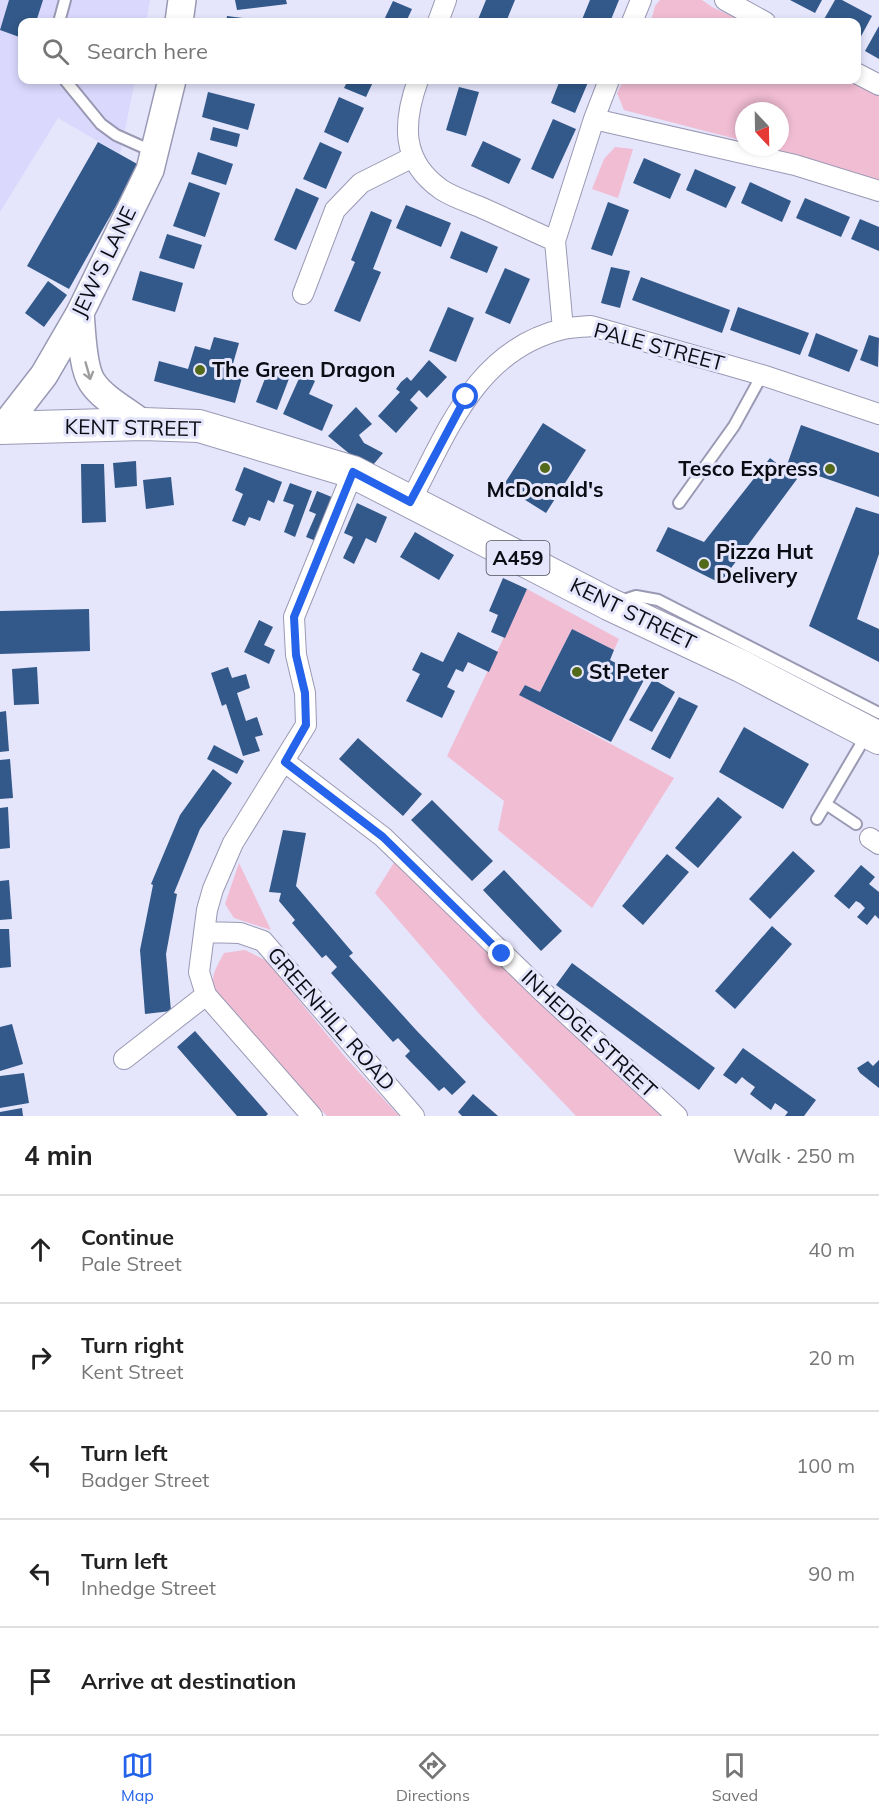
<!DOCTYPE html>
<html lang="en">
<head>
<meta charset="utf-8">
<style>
  body { margin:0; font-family:Mulish,sans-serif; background:#f2f2f2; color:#222 }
  .compass { position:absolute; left:735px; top:102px; width:54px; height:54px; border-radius:50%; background:#fff; box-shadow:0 3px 9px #0003; rotate:158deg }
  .stop { position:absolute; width:18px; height:18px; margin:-14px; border:4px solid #2563eb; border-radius:50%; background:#fff }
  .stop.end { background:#2563eb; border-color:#fff; box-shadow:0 2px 6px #0008 }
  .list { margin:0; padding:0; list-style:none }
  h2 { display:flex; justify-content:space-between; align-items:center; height:78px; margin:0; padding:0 24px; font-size:26px }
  h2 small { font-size:20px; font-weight:400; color:#767676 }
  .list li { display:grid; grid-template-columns:39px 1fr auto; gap:18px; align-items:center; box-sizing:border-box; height:108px; padding:0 24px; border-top:2px solid #e0e0e0 }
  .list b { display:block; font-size:22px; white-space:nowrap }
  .list p { margin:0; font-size:20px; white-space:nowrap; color:#767676 }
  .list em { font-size:20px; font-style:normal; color:#767676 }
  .icon { flex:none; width:33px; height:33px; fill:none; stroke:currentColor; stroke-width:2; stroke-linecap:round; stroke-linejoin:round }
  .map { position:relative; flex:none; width:879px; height:1116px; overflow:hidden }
  .search { position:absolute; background:#fff; box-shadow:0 3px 9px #0003; left:18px; right:18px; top:18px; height:66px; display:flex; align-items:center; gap:15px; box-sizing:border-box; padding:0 21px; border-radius:12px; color:#767676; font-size:22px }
  .sheet { height:618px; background:#fff }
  nav { display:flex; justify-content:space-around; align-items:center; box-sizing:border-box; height:84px; border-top:2px solid #e0e0e0; background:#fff; font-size:16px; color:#767676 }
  nav a { display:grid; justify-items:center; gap:3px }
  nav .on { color:#2563eb }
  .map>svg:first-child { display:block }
  .built { fill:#dad8fd }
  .green { fill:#f1bdd3 }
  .building { fill:#325989 }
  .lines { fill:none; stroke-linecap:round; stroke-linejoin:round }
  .service-casing { stroke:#9a99b4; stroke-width:14 }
  .minor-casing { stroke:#9a99b4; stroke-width:22 }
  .secondary-casing { stroke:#9a99b4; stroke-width:30 }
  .primary-casing { stroke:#9a99b4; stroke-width:34 }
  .service { stroke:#fff; stroke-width:10 }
  .minor { stroke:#fff; stroke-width:20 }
  .secondary { stroke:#fff; stroke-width:27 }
  .primary { stroke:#fff; stroke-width:32 }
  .oneway { stroke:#9e9ea1 }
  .route { stroke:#2563eb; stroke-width:8 }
  .poi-dot { fill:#526a1a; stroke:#e5e5fc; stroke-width:2 }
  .labels { text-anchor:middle; stroke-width:6; stroke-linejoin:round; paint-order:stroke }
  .shield { fill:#e5e5fc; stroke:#4d4d5a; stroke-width:1.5 }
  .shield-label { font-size:20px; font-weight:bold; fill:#0c0c15 }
  .street-label { font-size:21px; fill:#0c0c15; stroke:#e5e5fc }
  .poi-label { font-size:21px; font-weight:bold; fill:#0c0c15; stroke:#e5e5fc; text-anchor:start }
</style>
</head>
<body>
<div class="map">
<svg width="879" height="1116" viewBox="0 0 879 1116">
  <rect width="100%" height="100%" fill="#e5e5fc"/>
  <!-- built -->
  <path class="built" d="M0 0H150L146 22H22V80H135L120 154 58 118 0 212Z"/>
  <!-- green -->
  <path class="green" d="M660 0H702L712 7 744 22H651L655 6Z
    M624 80H848L879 96V181L765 147H780V111H744V141L624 110 617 93Z
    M615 147 633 149 618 198 592 189 604 159Z
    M527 589 619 639 614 650 572 629 540 692 525 685 520 695 674 778 592 908 498 830 504 801 447 756Z
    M395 861 665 1116H576L482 1017 375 893Z
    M239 863 271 930 234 918 225 904Z
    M245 950 267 961 346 1058 399 1116H327L216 999C210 977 213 973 224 953Z"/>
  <!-- building -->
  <path class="building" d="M9 0H43L36 22H22V38L0 30Z
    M235 0H286L287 4 237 10Z
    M486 0H515L506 22H477Z
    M590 0H619L610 22H581Z
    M790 0H822L815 13Z
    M835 0H842L872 16 859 40 856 39V22H827L823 21Z
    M393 1 412 9 406 22H383Z
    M227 16 259 20V22H226Z
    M879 26V59L865 51Z
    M348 80H374L366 97 344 88Z
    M560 80H589L575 113 551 103Z
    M459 87 479 92 466 136 446 130Z
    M208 92 255 104 248 130 202 117Z
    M339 97 364 108 348 143 324 132Z
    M553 119 576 129 553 179 531 169Z
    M213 127 240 134 237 147 210 140Z
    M483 141 521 159 509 184 471 166Z
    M98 142 139 165 69 289 27 266Z
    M320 142 342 152 326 189 303 179Z
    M198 152 233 164 226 185 191 174Z
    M644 158 681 174 670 199 633 183Z
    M695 169 736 187 726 208 686 190Z
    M189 182 220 193 205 237 173 226Z
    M750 182 791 201 782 222 741 203Z
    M296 188 319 198 296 250 274 240Z
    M805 198 850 217 841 237 796 218Z
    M608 202 629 210 612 256 591 249Z
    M406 205 451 223 441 247 396 228Z
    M371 211 392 220 373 269 381 272 360 322 334 311 355 262 351 260Z
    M860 219 879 227V251L851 239Z
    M461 231 498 247 487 273 450 258Z
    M167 234 202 245 194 269 159 258Z
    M611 267 630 271 620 308 601 303Z
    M505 268 530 279 510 324 485 313Z
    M140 271 183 283 175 312 132 300Z
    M641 277 730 310 722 333 632 300Z
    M48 281 67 295 44 327 25 313Z
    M448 307 474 318 456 362 429 351Z
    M738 307 809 333 800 355 730 330Z
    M816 333 858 350 849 372 808 356Z
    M869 335 879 338 878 367 860 360Z
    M214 337 239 343 232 367 244 370 235 403 154 381 159 361 188 369 195 346 210 350Z
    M429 360 447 377 427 398 419 390 410 400 418 408 396 433 378 416 400 392 396 389 401 382 407 377 411 381Z
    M269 368 290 376 277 410 256 402Z
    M301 374 315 381 309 394 333 405 322 431 283 414Z
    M356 407 372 424 359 435 364 443 383 453 373 465 351 455 328 436Z
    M543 423 586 450 546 513 503 486Z
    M801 425 879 453V497L787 465Z
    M770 458 797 479 720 583 656 551 668 527 704 542Z
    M136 461 137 486 115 488 113 463Z
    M81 464H104L106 522 82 523Z
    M244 467 282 482 274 503 268 500 260 521 249 517 245 526 232 521 243 494 235 490Z
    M171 477 174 505 146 509 143 480Z
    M290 483 312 491 295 537 284 532 294 505 283 501Z
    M317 491 334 498 316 541 306 537 316 514 309 511Z
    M357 503 387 517 376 543 366 538 354 564 343 558 353 537 344 533Z
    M856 507 879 514V554L857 619 879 629V662L809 626Z
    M415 532 454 555 439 580 400 557Z
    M503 578 527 589 505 638 491 632 498 615 489 611Z
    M89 609 90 651 0 654V611Z
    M259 620 273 627 264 645 275 650 269 664 244 652Z
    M572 629 614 650 610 660 645 678 611 742 519 695 525 685 540 692Z
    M458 632 498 652 489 672 468 662 463 672 456 669 447 687 455 691 442 718 406 701 420 674 412 670 421 652 443 662Z
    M37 667 39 704 14 705 12 669Z
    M228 667 232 678 246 674 250 688 237 693 246 721 257 717 263 735 255 737 260 751 243 756 226 704 222 706 211 673Z
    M653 679 675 692 652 732 629 720Z
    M679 697 698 706 670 759 651 749Z
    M6 711 9 751 0 752V712Z
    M744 727 809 764 783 809 719 772Z
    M358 738 422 794 403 816 339 759Z
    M214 745 244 761 237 774 207 759Z
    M10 759 13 798 0 799V760Z
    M213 769 232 783 200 829 174 893 177 894 166 954 171 1011 145 1014 140 950 153 885 151 884 180 815Z
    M718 797 742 817 698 868 675 848Z
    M432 800 493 861 472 881 411 820Z
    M8 807 10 848 0 849V808Z
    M283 830 306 833 296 886 353 953 349 956 417 1031 466 1082 452 1095 444 1087 439 1091 405 1056 410 1051 398 1038 393 1042 331 973 337 967 326 955 322 958 292 923 295 920 279 901 281 893 269 892Z
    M793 851 815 871 770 919 749 899Z
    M667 854 689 872 643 925 622 906Z
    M861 865 875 877 869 884 879 892V919L875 915 867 925 857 917 865 908 860 903 856 901 849 909 834 896Z
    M504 870 562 931 541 951 483 890Z
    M9 880 12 919 0 920V881Z
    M772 926 792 944 735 1009 715 991Z
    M0 929H9L11 967 0 968Z
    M572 963 715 1068 699 1090 556 985Z
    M12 1024 23 1064 0 1071V1027Z
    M195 1031 268 1114 266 1116H237L177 1047Z
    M743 1048 816 1100 804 1116H785L788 1112 775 1103 771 1110 750 1094 755 1087 748 1082 742 1077 736 1084 723 1075Z
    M879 1060V1088L860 1073 857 1068 868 1061 873 1066Z
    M24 1073 29 1103 0 1108V1076Z
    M473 1094 498 1116H462L458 1112Z
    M22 1108 23 1116H0V1112Z"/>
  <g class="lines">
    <!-- service casing -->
    <g class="service-casing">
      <path id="service" d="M59 22 65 0
        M65 80 101 124 116 135 154 152
        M679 503 734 426 762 375
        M618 602 636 596 658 600 879 713
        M826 804 856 824
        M817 819 867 734"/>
    </g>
    <!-- minor casing -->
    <g class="minor-casing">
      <path id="minor" d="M725 0 765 22
        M438 22 446 0
        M632 22 641 0
        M856 73 879 85
        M418 80C403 122 400 161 442 190 453 197 468 202 480 207 505 218 530 230 555 241
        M594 119 795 165 879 191
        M303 294 335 210 361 183 413 157
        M563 329 555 241 594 119 609 80
        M410 502C448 431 476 350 563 329 572 327 582 327 591 326L762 375 879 414
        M285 762 383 837 544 993 677 1116
        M870 838 879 844
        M204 932 240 933 263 941 414 1116
        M206 995 312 1116
        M124 1059 206 995 199 972 207 910 213 889 233 843 306 725 305 693 296 655 294 617 353 472"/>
    </g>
    <!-- secondary casing -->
    <g class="secondary-casing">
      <path id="secondary" d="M179 22 182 0
        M80 313C82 332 82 367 92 382 103 399 127 411 143 424
        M3 428 44 375 80 313 150 170 172 80"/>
    </g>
    <!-- primary casing -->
    <g class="primary-casing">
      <path id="primary" d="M0 428 143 424 199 426 353 472 609 604 741 666 879 738"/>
    </g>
    <!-- service -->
    <use href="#service" class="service"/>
    <!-- minor -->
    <use href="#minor" class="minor"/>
    <!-- secondary -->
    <use href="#secondary" class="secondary"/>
    <!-- primary -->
    <use href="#primary" class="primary"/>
  </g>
  <!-- one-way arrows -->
  <defs><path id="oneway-shaft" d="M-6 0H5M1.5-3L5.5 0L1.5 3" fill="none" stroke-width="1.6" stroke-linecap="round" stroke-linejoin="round" transform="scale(1.5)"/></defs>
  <use class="oneway" href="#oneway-shaft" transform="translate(88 371) rotate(74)"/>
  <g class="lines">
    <!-- route -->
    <path class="route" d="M466 397 410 502 353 472 294 617 296 655 305 693 306 725 285 762 383 837 502 954"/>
  </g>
  <!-- markers -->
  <g class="poi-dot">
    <circle cx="200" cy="370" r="6"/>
    <circle cx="545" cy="468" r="6"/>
    <circle cx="830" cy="469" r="6"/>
    <circle cx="704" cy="564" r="6"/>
    <circle cx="577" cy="672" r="6"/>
  </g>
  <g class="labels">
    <!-- shield labels -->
    <rect class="shield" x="486.5" y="541" width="63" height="34" rx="4.5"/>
    <g class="shield-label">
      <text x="518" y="565">A459</text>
    </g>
    <!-- street labels -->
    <g class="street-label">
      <text transform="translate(104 262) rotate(-64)" y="7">JEW'S LANE</text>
      <text transform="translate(659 347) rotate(15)" y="7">PALE STREET</text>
      <text transform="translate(133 428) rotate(1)" y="7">KENT STREET</text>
      <text transform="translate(633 614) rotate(26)" y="7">KENT STREET</text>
      <text transform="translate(331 1019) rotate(49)" y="7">GREENHILL ROAD</text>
      <text transform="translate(589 1034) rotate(43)" y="7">INHEDGE STREET</text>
    </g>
    <!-- poi labels -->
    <g class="poi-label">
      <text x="212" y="377">The Green Dragon</text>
      <text x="818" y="476" text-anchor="end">Tesco Express</text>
      <text x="545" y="497" text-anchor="middle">McDonald's</text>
      <text x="716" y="559">Pizza Hut<tspan x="716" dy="24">Delivery</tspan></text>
      <text x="589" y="679">St Peter</text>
    </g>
  </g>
</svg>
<svg class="compass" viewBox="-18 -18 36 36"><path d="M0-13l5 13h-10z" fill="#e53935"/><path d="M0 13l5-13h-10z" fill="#767676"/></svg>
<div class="stop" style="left:466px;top:397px"></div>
<div class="stop end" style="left:502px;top:954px"></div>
<div class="search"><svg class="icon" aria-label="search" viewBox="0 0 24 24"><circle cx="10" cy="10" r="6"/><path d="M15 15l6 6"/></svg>Search here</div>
</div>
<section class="sheet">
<h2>4 min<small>Walk · 250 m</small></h2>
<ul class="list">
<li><svg class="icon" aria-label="ahead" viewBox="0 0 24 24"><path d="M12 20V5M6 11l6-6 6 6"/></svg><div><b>Continue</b><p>Pale Street</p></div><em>40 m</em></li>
<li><svg class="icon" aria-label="right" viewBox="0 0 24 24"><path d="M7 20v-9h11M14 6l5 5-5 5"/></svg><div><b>Turn right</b><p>Kent Street</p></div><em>20 m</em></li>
<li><svg class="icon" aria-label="left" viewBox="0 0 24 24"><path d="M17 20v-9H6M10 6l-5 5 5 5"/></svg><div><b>Turn left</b><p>Badger Street</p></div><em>100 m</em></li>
<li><svg class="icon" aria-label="left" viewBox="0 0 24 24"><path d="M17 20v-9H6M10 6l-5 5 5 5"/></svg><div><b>Turn left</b><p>Inhedge Street</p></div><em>90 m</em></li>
<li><svg class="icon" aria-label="arrive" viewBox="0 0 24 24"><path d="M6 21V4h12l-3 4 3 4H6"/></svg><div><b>Arrive at destination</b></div></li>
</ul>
</section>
<nav>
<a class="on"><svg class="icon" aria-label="map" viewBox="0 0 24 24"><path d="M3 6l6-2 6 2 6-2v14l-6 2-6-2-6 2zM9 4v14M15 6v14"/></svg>Map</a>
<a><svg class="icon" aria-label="directions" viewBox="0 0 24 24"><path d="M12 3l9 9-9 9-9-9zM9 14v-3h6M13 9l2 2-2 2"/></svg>Directions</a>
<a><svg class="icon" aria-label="saved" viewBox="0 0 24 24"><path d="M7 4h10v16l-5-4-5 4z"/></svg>Saved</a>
</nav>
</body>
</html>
